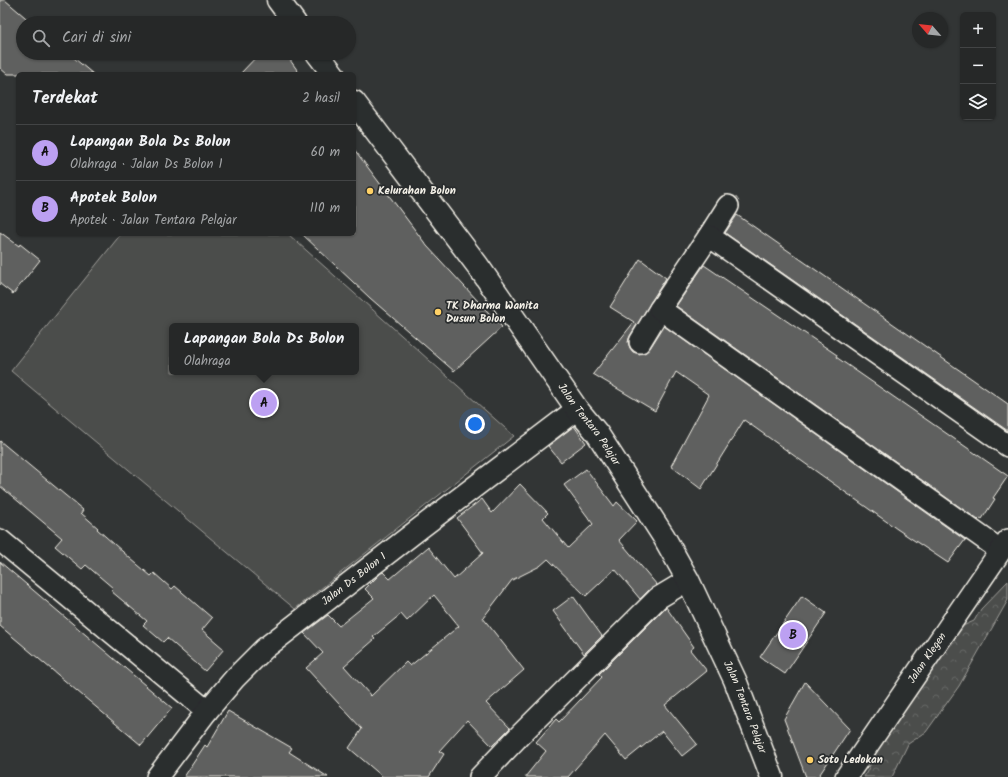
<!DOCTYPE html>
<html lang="id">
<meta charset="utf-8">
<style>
body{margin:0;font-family:Kalam,sans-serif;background:#2e3030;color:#f1f3f6}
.controls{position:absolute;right:12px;top:12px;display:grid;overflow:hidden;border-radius:6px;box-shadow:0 1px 3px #0004}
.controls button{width:36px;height:36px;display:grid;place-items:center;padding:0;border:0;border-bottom:1px solid #424445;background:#262828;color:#f1f3f6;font:20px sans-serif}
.compass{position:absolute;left:912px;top:12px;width:36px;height:36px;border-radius:50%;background:#262828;box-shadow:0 1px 3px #0004;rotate:298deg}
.you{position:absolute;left:475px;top:424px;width:14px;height:14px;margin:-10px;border:3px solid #fff;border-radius:50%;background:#1a73e8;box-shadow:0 0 0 6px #1a73e833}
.badge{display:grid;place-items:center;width:26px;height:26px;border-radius:50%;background:#bca0f2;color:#111;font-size:13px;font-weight:700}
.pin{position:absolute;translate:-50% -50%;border:2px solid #fff;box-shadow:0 1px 4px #0006}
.popup{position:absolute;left:169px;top:323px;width:190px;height:52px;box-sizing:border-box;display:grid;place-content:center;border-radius:6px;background:#262828;filter:drop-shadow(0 1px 3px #0005);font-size:13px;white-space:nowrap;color:#a4a6a8}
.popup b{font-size:15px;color:#f1f3f6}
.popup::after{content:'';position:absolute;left:50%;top:100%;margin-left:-8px;border:8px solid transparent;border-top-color:#262828}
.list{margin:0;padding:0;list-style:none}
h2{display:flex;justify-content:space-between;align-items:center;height:52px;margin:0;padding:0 16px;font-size:17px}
h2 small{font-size:13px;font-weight:400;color:#a4a6a8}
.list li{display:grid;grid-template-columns:26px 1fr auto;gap:12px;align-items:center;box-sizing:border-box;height:56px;padding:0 16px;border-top:1px solid #424445}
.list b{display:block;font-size:15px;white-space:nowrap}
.list p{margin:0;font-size:13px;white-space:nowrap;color:#a4a6a8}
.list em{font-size:13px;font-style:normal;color:#a4a6a8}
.icon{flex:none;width:22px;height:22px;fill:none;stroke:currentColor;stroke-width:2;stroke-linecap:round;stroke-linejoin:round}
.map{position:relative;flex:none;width:1008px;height:777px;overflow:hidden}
.search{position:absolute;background:#262828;box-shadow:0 1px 3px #0004;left:16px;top:16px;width:340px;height:44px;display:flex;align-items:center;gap:10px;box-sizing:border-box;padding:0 14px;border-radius:22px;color:#a4a6a8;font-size:15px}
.panel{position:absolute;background:#262828;box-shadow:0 1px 3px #0004;left:16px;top:72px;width:340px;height:164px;border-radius:6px}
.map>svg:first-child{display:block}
.forest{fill:url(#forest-crowns);stroke:#a09f9a}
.pitch{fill:#4b4d4c;stroke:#a09f9a;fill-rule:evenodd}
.building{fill:#5f605f;stroke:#f4f1e8;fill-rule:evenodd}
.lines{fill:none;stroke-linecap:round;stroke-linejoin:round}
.street-casing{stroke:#f4f1e8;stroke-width:24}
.secondary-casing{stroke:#f4f1e8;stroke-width:25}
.street{stroke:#2a2d2e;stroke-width:21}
.secondary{stroke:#2a2d2e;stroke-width:22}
.poi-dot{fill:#ffd166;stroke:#2a2d2e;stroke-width:1.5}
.labels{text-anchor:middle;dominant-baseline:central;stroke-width:3.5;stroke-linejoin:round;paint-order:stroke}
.poi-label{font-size:11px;font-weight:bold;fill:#f4f1e8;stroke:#2a2d2e;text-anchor:start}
.street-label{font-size:11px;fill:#f4f1e8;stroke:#2a2d2e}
</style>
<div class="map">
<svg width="1008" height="777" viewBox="0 0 1008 777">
<defs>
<pattern id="forest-crowns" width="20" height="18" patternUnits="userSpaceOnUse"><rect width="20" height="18" fill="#4b4d4c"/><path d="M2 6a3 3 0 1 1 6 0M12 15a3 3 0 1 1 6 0" fill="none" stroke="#666766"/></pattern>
</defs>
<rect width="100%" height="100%" fill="#323535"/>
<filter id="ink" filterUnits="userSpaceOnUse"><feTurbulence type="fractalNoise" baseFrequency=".025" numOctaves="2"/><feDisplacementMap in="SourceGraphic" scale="8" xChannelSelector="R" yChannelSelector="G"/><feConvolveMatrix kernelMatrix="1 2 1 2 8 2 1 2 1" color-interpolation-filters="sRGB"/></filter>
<g filter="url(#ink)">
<!-- forest -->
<polygon class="forest" points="1008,581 1008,600 959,686 926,732 908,744 892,777 864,777 886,734 956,629 974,621 981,609"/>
<!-- pitch -->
<path class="pitch" d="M 121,234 L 288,234 L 514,436 L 295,609 L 11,371 ZM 172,326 L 356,326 L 356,372 L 172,372 Z"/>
<!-- building -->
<g class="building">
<polygon points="0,0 5,0 32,23 23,23 23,53 68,53 93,74 7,74 0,68"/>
<polygon points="260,53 285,53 300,74 240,74"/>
<polygon points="354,149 427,246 502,327 454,371 370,298 302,234 354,234"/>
<polygon points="737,215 1008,404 1008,431 725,233"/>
<polygon points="0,232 19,246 20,244 40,260 13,294 0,284"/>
<polygon points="640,259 666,278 630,336 628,342 630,348 633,352 639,354 646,352 650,348 664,326 965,540 948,563 897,529 744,420 701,489 671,466 709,395 676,372 655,411 593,374 634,322 610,307"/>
<polygon points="704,265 837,355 836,357 1008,476 993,498 995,499 982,519 980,518 978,520 676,306"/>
<polygon points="574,426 586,443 561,462 548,446"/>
<polygon points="0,441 83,510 81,513 98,528 97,529 131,559 151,576 154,573 172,589 175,586 212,618 202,630 224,649 205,671 167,638 163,642 143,625 147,621 111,591 113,588 86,565 82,569 55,546 62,538 0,486"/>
<path d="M 586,469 L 614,506 L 617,502 L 637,521 L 619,540 L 657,585 L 650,589 L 640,599 L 615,569 L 586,596 L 548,559 L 540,566 L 512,580 L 483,618 L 524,670 L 486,703 L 510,728 L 492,746 L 467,720 L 439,751 L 444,754 L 429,777 L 383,777 L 349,748 L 362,729 L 306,668 L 323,653 L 304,633 L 328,615 L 339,626 L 374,598 L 365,589 L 381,573 L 383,572 L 390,579 L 428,547 L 454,579 L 483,553 L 457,518 L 482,499 L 492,513 L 520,484 L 548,513 L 543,518 L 568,548 L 593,524 L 564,485 ZM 434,595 L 459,626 L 410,666 L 406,662 L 371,696 L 344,666 L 375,639 L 373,637 L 401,614 L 407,621 Z"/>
<polygon points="0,562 172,708 141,745 0,626"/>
<polygon points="573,596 602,636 584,654 553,611"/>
<polygon points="802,596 826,613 785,674 760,657"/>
<polygon points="666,607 694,647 690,650 707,671 665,705 697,744 682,756 662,731 626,760 605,735 568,777 525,777 546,751 536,742 556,719 559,722 602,677 599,674"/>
<polygon points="805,682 850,729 818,777 806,777 784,719"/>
<polygon points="228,711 292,748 289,752 328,777 184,777 205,745 207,747"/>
</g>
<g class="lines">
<!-- street casing -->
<g class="street-casing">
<g id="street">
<polyline points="709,236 728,206"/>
<polyline points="640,342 660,309"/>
<polyline points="0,540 207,711"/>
<polyline points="1000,550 660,309 709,236 1008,446"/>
<path id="s1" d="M 157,777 L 207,711 L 235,678 L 264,649 L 419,529 L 577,409"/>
<polyline points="480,777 520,735 658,598 688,580"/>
<path id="s2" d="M 846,777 L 1008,540"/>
</g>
</g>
<!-- secondary casing -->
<g class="secondary-casing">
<g id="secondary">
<polyline points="278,0 295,23"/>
<polyline points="317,53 333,74"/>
<path id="s3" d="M 354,102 L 478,266 L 577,409 L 597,433 L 664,537 L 688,580 L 735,680 L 772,777"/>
</g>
</g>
<!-- street -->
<use href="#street" class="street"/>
<!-- secondary -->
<use href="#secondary" class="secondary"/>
</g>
</g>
<!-- markers -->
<g class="poi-dot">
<circle cx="370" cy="191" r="4"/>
<circle cx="438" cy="312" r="4"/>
<circle cx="810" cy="760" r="4"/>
</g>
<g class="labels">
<!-- poi labels -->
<g class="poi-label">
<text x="378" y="191">Kelurahan Bolon</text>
<text x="446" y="306">TK Dharma Wanita<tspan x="446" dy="13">Dusun Bolon</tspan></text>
<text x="818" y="760">Soto Ledokan</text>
</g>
<!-- street labels -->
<g class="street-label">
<text stroke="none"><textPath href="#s3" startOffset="399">Jalan Tentara Pelajar</textPath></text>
<text stroke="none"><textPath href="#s1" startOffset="281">Jalan Ds Bolon 1</textPath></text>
<text stroke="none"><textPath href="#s2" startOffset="144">Jalan Klegen</textPath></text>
<text stroke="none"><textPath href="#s3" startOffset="723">Jalan Tentara Pelajar</textPath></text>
</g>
</g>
</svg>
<div class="controls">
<button>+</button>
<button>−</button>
<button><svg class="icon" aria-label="layers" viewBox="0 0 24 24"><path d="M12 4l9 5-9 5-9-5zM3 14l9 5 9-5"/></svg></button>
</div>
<svg class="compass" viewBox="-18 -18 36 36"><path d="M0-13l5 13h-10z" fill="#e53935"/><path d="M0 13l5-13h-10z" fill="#a4a6a8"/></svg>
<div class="you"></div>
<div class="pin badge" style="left:264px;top:403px">A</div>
<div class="popup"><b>Lapangan Bola Ds Bolon</b>Olahraga</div>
<div class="pin badge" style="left:793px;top:635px">B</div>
<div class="search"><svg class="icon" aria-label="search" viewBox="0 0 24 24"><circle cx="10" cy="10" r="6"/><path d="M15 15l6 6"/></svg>Cari di sini</div>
<section class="panel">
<h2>Terdekat<small>2 hasil</small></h2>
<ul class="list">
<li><span class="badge">A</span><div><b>Lapangan Bola Ds Bolon</b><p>Olahraga · Jalan Ds Bolon 1</p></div><em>60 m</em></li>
<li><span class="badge">B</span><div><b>Apotek Bolon</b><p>Apotek · Jalan Tentara Pelajar</p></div><em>110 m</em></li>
</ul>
</section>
</div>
